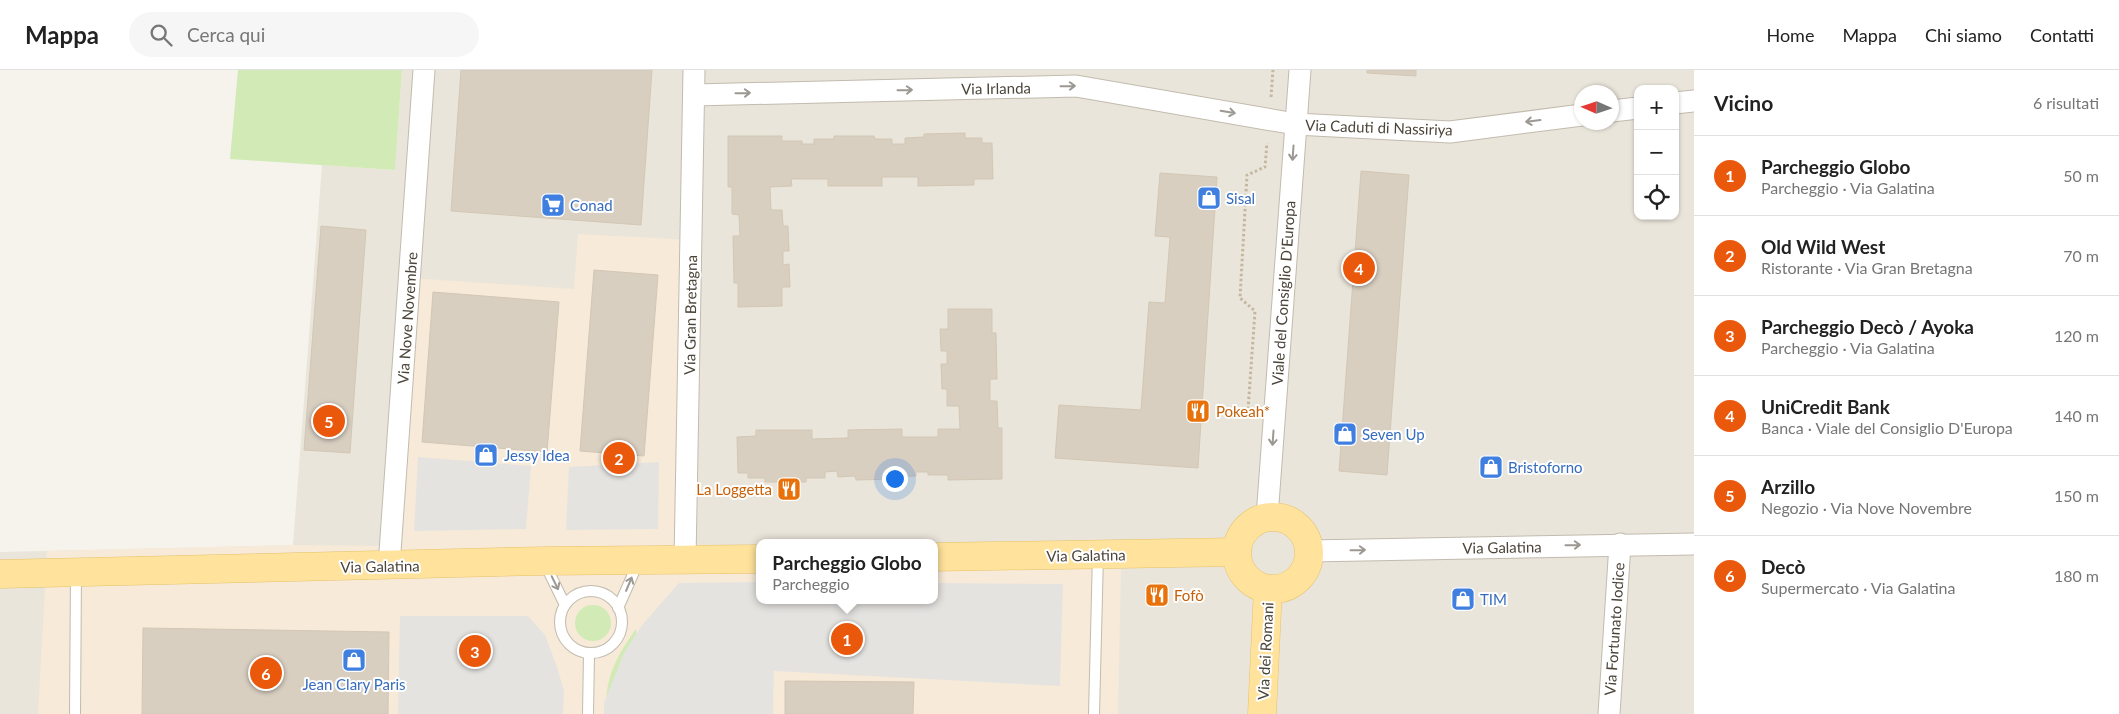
<!DOCTYPE html>
<html lang="it">
<meta charset="utf-8">
<style>
body{margin:0;font-family:Lato,sans-serif;background:#f6f6f6;color:#222}
.controls{position:absolute;right:15px;top:15px;display:grid;overflow:hidden;border-radius:10px;box-shadow:0 1px 4px #0004}
.controls button{width:45px;height:45px;display:grid;place-items:center;padding:0;border:0;border-bottom:1px solid #e0e0e0;background:#fff;color:#222;font:25px sans-serif}
.compass{position:absolute;left:1574px;top:15px;width:45px;height:45px;border-radius:50%;background:#fff;box-shadow:0 1px 4px #0004;rotate:273deg}
.you{position:absolute;left:894px;top:408px;width:18px;height:18px;margin:-12px;border:4px solid #fff;border-radius:50%;background:#1a73e8;box-shadow:0 0 0 8px #1a73e833}
.badge{display:grid;place-items:center;width:32px;height:32px;border-radius:50%;background:#ea580c;color:#fff;font-size:16px;font-weight:700}
.pin{position:absolute;translate:-50% -50%;border:2px solid #fff;box-shadow:0 1px 5px #0006}
.popup{position:absolute;left:756px;top:469px;width:182px;height:65px;box-sizing:border-box;display:grid;place-content:center;border-radius:10px;background:#fff;filter:drop-shadow(0 1px 4px #0005);font-size:16px;white-space:nowrap;color:#767676}
.popup b{font-size:19px;color:#222}
.popup::after{content:'';position:absolute;left:50%;top:100%;margin-left:-10px;border:10px solid transparent;border-top-color:#fff}
.list{margin:0;padding:0;list-style:none}
h2{display:flex;justify-content:space-between;align-items:center;height:65px;margin:0;padding:0 20px;font-size:21px}
h2 small{font-size:16px;font-weight:400;color:#767676}
.list li{display:grid;grid-template-columns:32px 1fr auto;gap:15px;align-items:center;box-sizing:border-box;height:80px;padding:0 20px;border-top:1px solid #e0e0e0}
.list b{display:block;font-size:19px;white-space:nowrap}
.list p{margin:0;font-size:16px;white-space:nowrap;color:#767676}
.list em{font-size:16px;font-style:normal;color:#767676}
.icon{flex:none;width:28px;height:28px;fill:none;stroke:currentColor;stroke-width:2;stroke-linecap:round;stroke-linejoin:round}
.map{position:relative;flex:none;width:1694px;height:644px;overflow:hidden}
header{display:flex;align-items:center;gap:30px;box-sizing:border-box;height:70px;padding:0 25px;background:#fff;border-bottom:1px solid #e0e0e0}
header strong{font-size:24px}
nav{display:flex;gap:28px;margin-inline-start:auto;font-size:18px}
.search{width:350px;height:45px;background:#f6f6f6;display:flex;align-items:center;gap:12px;box-sizing:border-box;padding:0 18px;border-radius:28px;color:#767676;font-size:19px}
main{display:flex}
aside{flex:1;background:#fff}
.map>svg:first-child{display:block}
.residential{fill:#eae5da;fill-rule:evenodd}
.commercial{fill:#f7ead8}
.green{fill:#d2eab5}
.parking{fill:#e5e3e0}
.building{fill:#d8cfc1;stroke:#d3c7b4}
.lines{fill:none;stroke-linecap:round;stroke-linejoin:round}
.service-casing{stroke:#c2bbae;stroke-width:12}
.minor-casing{stroke:#c2bbae;stroke-width:23}
.primary-casing{stroke:#e6c16a;stroke-width:29}
.path{stroke:#c4b79f;stroke-width:3;stroke-dasharray:2.5 2.5;stroke-linecap:butt}
.service{stroke:#fff;stroke-width:10}
.minor{stroke:#fff;stroke-width:21}
.primary{stroke:#ffe39c;stroke-width:28}
.oneway{stroke:#9c9892}
.labels{text-anchor:middle;dominant-baseline:central;stroke-width:4;stroke-linejoin:round;paint-order:stroke}
.street-label{font-size:15px;fill:#4b4439;stroke:#fff}
.shop-label{font-size:15px;fill:#366cbe;stroke:#fff;text-anchor:start}
.food-label{font-size:15px;fill:#c56008;stroke:#fff;text-anchor:start}
</style>
<header>
<strong>Mappa</strong>
<div class="search"><svg class="icon" aria-label="search" viewBox="0 0 24 24"><circle cx="10" cy="10" r="6"/><path d="M15 15l6 6"/></svg>Cerca qui</div>
<nav><a>Home</a><a>Mappa</a><a>Chi siamo</a><a>Contatti</a></nav>
</header>
<main>
<div class="map">
<svg width="1694" height="644" viewBox="0 0 1694 644">
<rect width="100%" height="100%" fill="#f6f3ec"/>
<!-- residential -->
<path class="residential" d="M 402,0 L 1694,0 L 1694,644 L 0,644 L 0,482 L 293,475 L 322,95 L 395,100 ZM 1638,19 L 1675,19 L 1675,146 L 1638,146 ZM 1582,22 L 1612,22 L 1612,52 L 1582,52 ZM 760,473 L 934,473 L 934,530 L 760,530 Z"/>
<!-- commercial -->
<polygon class="commercial" points="578,164 691,170 685,490 759,499 760,530 934,530 935,498 1121,496 1118,644 38,644 47,481 294,475 390,476 410,208 574,219"/>
<!-- green -->
<g class="green">
<polygon points="238,0 402,0 395,100 230,89"/>
<circle cx="593" cy="553" r="18"/>
<path d="M 636,559 L 637,570 L 606,635 C 606,605 619,582 636,559 Z"/>
</g>
<!-- parking -->
<g class="parking">
<polygon points="418,387 531,396 526,459 414,461"/>
<polygon points="659,392 658,459 566,460 569,397"/>
<polygon points="759,512 760,530 934,530 935,513 1063,514 1060,616 774,601 773,644 604,644 604,633 624,583 642,555 679,513"/>
<polygon points="400,546 528,546 545,565 557,597 564,621 563,644 398,644"/>
</g>
<!-- building -->
<g class="building">
<polygon points="461,0 652,0 641,155 451,141"/>
<polygon points="1367,0 1416,0 1416,6 1367,3"/>
<polygon points="965,63 965,68 982,68 982,73 992,73 993,109 974,109 974,115 918,116 918,107 882,107 882,116 828,116 828,109 791,109 792,116 770,117 771,140 782,140 783,156 788,156 789,181 783,181 783,195 789,194 790,217 782,217 782,236 738,237 738,213 734,213 733,166 740,166 739,145 732,144 732,117 728,117 728,66 782,66 782,71 802,71 802,74 814,74 814,69 834,69 834,66 874,66 875,69 892,69 892,74 905,74 905,68 924,67 924,64"/>
<polygon points="1361,101 1409,105 1387,405 1339,401"/>
<polygon points="1160,103 1217,107 1198,398 1055,388 1059,335 1141,340 1149,232 1165,233 1170,167 1155,166"/>
<polygon points="321,156 366,160 350,383 304,380"/>
<polygon points="594,200 658,205 644,386 580,381"/>
<polygon points="433,222 559,232 547,382 422,372"/>
<polygon points="948,239 992,239 992,263 996,263 997,309 990,309 990,331 997,331 998,358 1002,358 1002,409 948,410 948,405 928,405 928,402 916,402 916,406 896,407 896,409 856,410 855,406 838,407 837,401 825,402 825,408 806,408 806,412 765,412 765,408 748,408 748,403 738,403 737,367 756,366 756,360 812,360 812,369 848,368 848,360 902,359 902,367 938,367 938,359 960,359 959,336 947,336 947,319 942,319 941,294 947,294 947,281 941,281 940,259 948,259"/>
<polygon points="143,558 389,562 388,644 142,644"/>
<polygon points="785,611 914,612 913,644 785,644"/>
</g>
<g class="lines">
<!-- service casing -->
<g class="service-casing">
<g id="service">
<polyline points="544,492 565,535"/>
<circle cx="591" cy="552" r="31"/>
<polyline points="618,538 638,493"/>
<polyline points="75,644 76,503"/>
<polyline points="588,644 589,583"/>
<polyline points="1094,644 1098,485"/>
</g>
</g>
<!-- minor casing -->
<g class="minor-casing">
<g id="minor">
<polyline points="694,25 1076,16 1295,54 1450,62 1582,45"/>
<polyline points="1675,33 1694,31"/>
<polyline points="1612,41 1638,38"/>
<polyline points="1267,447 1300,0"/>
<polyline points="1310,481 1694,474"/>
<polyline points="685,490 694,0"/>
<polyline points="389,496 424,0"/>
<polyline points="1609,644 1620,474"/>
</g>
</g>
<!-- primary casing -->
<g class="primary-casing">
<g id="primary">
<circle cx="1273" cy="483" r="36"/>
<polyline points="934,487 1237,482"/>
<polyline points="0,504 544,491 760,489"/>
<polyline points="1262,644 1268,519"/>
</g>
</g>
<!-- path -->
<g class="path">
<polyline points="1271,27 1273,0"/>
<polyline points="1252,341 1248,340 1255,241 1240,228 1247,105 1265,97 1267,73"/>
</g>
<!-- service -->
<use href="#service" class="service"/>
<!-- minor -->
<use href="#minor" class="minor"/>
<!-- primary -->
<use href="#primary" class="primary"/>
</g>
<!-- one-way arrows -->
<defs><path id="oneway-shaft" d="M-6 0H5M1.5-3L5.5 0L1.5 3" fill="none" stroke-width="1.6" stroke-linecap="round" stroke-linejoin="round" transform="scale(1.25)"/></defs>
<g class="oneway">
<use href="#oneway-shaft" transform="translate(1068 16) rotate(-1)"/>
<use href="#oneway-shaft" transform="translate(905 20) rotate(-1)"/>
<use href="#oneway-shaft" transform="translate(743 23) rotate(-1)"/>
<use href="#oneway-shaft" transform="translate(1228 42) rotate(10)"/>
<use href="#oneway-shaft" transform="translate(1533 51) rotate(173)"/>
<use href="#oneway-shaft" transform="translate(1293 83) rotate(94)"/>
<use href="#oneway-shaft" transform="translate(1273 368) rotate(94)"/>
<use href="#oneway-shaft" transform="translate(1573 475) rotate(-1)"/>
<use href="#oneway-shaft" transform="translate(1358 480) rotate(-1)"/>
<use href="#oneway-shaft" transform="translate(555 513) rotate(64)"/>
<use href="#oneway-shaft" transform="translate(629 514) rotate(-67)"/>
</g>
<!-- icons -->
<defs>
<g id="shop-square" transform="scale(1.25)"><rect x="-9" y="-9" width="18" height="18" rx="4" fill="#3f7fe0" stroke="#fff"/><path d="M-5-2.5h2.3a2.7 3.5 0 0 1 5.4 0H5L5.5 6h-11ZM-1.5-2.5h3a1.5 2.3 0 0 0-3 0Z" fill="#fff"/></g>
<g id="supermarket-square" transform="scale(1.25)"><rect x="-9" y="-9" width="18" height="18" rx="4" fill="#3f7fe0" stroke="#fff"/><path d="M-6-5.5h2.5l.6 2H6L4.5 2H-2.5L-4.4-4H-6ZM-1.5 3.2a1.3 1.3 0 1 0 .1 0ZM3 3.2a1.3 1.3 0 1 0 .1 0Z" fill="#fff"/></g>
<g id="restaurant-square" transform="scale(1.25)"><rect x="-9" y="-9" width="18" height="18" rx="4" fill="#e8710a" stroke="#fff"/><path d="M-5-6h1v4h1v-4h1v4h1v-4h1v5L-1.5 .5V6h-2V.5L-5-1ZM5-6V6H3V1.5H1.5Q1.5-4 5-6Z" fill="#fff"/></g>
</defs>
<g fill-rule="evenodd">
<use href="#shop-square" x="1209" y="128"/>
<use href="#supermarket-square" x="553" y="135"/>
<use href="#restaurant-square" x="1198" y="341"/>
<use href="#shop-square" x="1345" y="364"/>
<use href="#shop-square" x="486" y="385"/>
<use href="#shop-square" x="1491" y="397"/>
<use href="#restaurant-square" x="789" y="419"/>
<use href="#restaurant-square" x="1157" y="525"/>
<use href="#shop-square" x="1463" y="529"/>
<use href="#shop-square" x="354" y="590"/>
</g>
<g class="labels">
<!-- street labels -->
<g class="street-label">
<text transform="translate(996 18) rotate(-1)">Via Irlanda</text>
<text transform="translate(1379 57) rotate(2)">Via Caduti di Nassiriya</text>
<text transform="translate(1283 223) rotate(-86)">Viale del Consiglio D'Europa</text>
<text transform="translate(690 245) rotate(-89)">Via Gran Bretagna</text>
<text transform="translate(407 248) rotate(-86)">Via Nove Novembre</text>
<text transform="translate(1502 477) rotate(-1)">Via Galatina</text>
<text transform="translate(1086 485) rotate(-1)">Via Galatina</text>
<text transform="translate(380 496) rotate(-1)">Via Galatina</text>
<text transform="translate(1614 559) rotate(-86)">Via Fortunato Iodice</text>
<text transform="translate(1265 581) rotate(-87)">Via dei Romani</text>
</g>
<!-- shop labels -->
<g class="shop-label">
<text x="1226" y="128">Sisal</text>
<text x="570" y="135">Conad</text>
<text x="1362" y="364">Seven Up</text>
<text x="504" y="385">Jessy Idea</text>
<text x="1508" y="397">Bristoforno</text>
<text x="1480" y="529">TIM</text>
<text x="354" y="614" text-anchor="middle">Jean Clary Paris</text>
</g>
<!-- food labels -->
<g class="food-label">
<text x="1216" y="341">Pokeah*</text>
<text x="772" y="419" text-anchor="end">La Loggetta</text>
<text x="1174" y="525">Fofò</text>
</g>
</g>
</svg>
<div class="controls">
<button>+</button>
<button>−</button>
<button><svg class="icon" aria-label="locate" viewBox="0 0 24 24"><circle cx="12" cy="12" r="6"/><path d="M12 2v4M12 18v4M2 12h4M18 12h4"/></svg></button>
</div>
<svg class="compass" viewBox="-18 -18 36 36"><path d="M0-13l5 13h-10z" fill="#e53935"/><path d="M0 13l5-13h-10z" fill="#767676"/></svg>
<div class="you"></div>
<div class="pin badge" style="left:847px;top:569px">1</div>
<div class="popup"><b>Parcheggio Globo</b>Parcheggio</div>
<div class="pin badge" style="left:619px;top:388px">2</div>
<div class="pin badge" style="left:475px;top:581px">3</div>
<div class="pin badge" style="left:1359px;top:198px">4</div>
<div class="pin badge" style="left:329px;top:351px">5</div>
<div class="pin badge" style="left:266px;top:603px">6</div>
</div>
<aside>
<h2>Vicino<small>6 risultati</small></h2>
<ul class="list">
<li><span class="badge">1</span><div><b>Parcheggio Globo</b><p>Parcheggio · Via Galatina</p></div><em>50 m</em></li>
<li><span class="badge">2</span><div><b>Old Wild West</b><p>Ristorante · Via Gran Bretagna</p></div><em>70 m</em></li>
<li><span class="badge">3</span><div><b>Parcheggio Decò / Ayoka</b><p>Parcheggio · Via Galatina</p></div><em>120 m</em></li>
<li><span class="badge">4</span><div><b>UniCredit Bank</b><p>Banca · Viale del Consiglio D'Europa</p></div><em>140 m</em></li>
<li><span class="badge">5</span><div><b>Arzillo</b><p>Negozio · Via Nove Novembre</p></div><em>150 m</em></li>
<li><span class="badge">6</span><div><b>Decò</b><p>Supermercato · Via Galatina</p></div><em>180 m</em></li>
</ul>
</aside>
</main>
